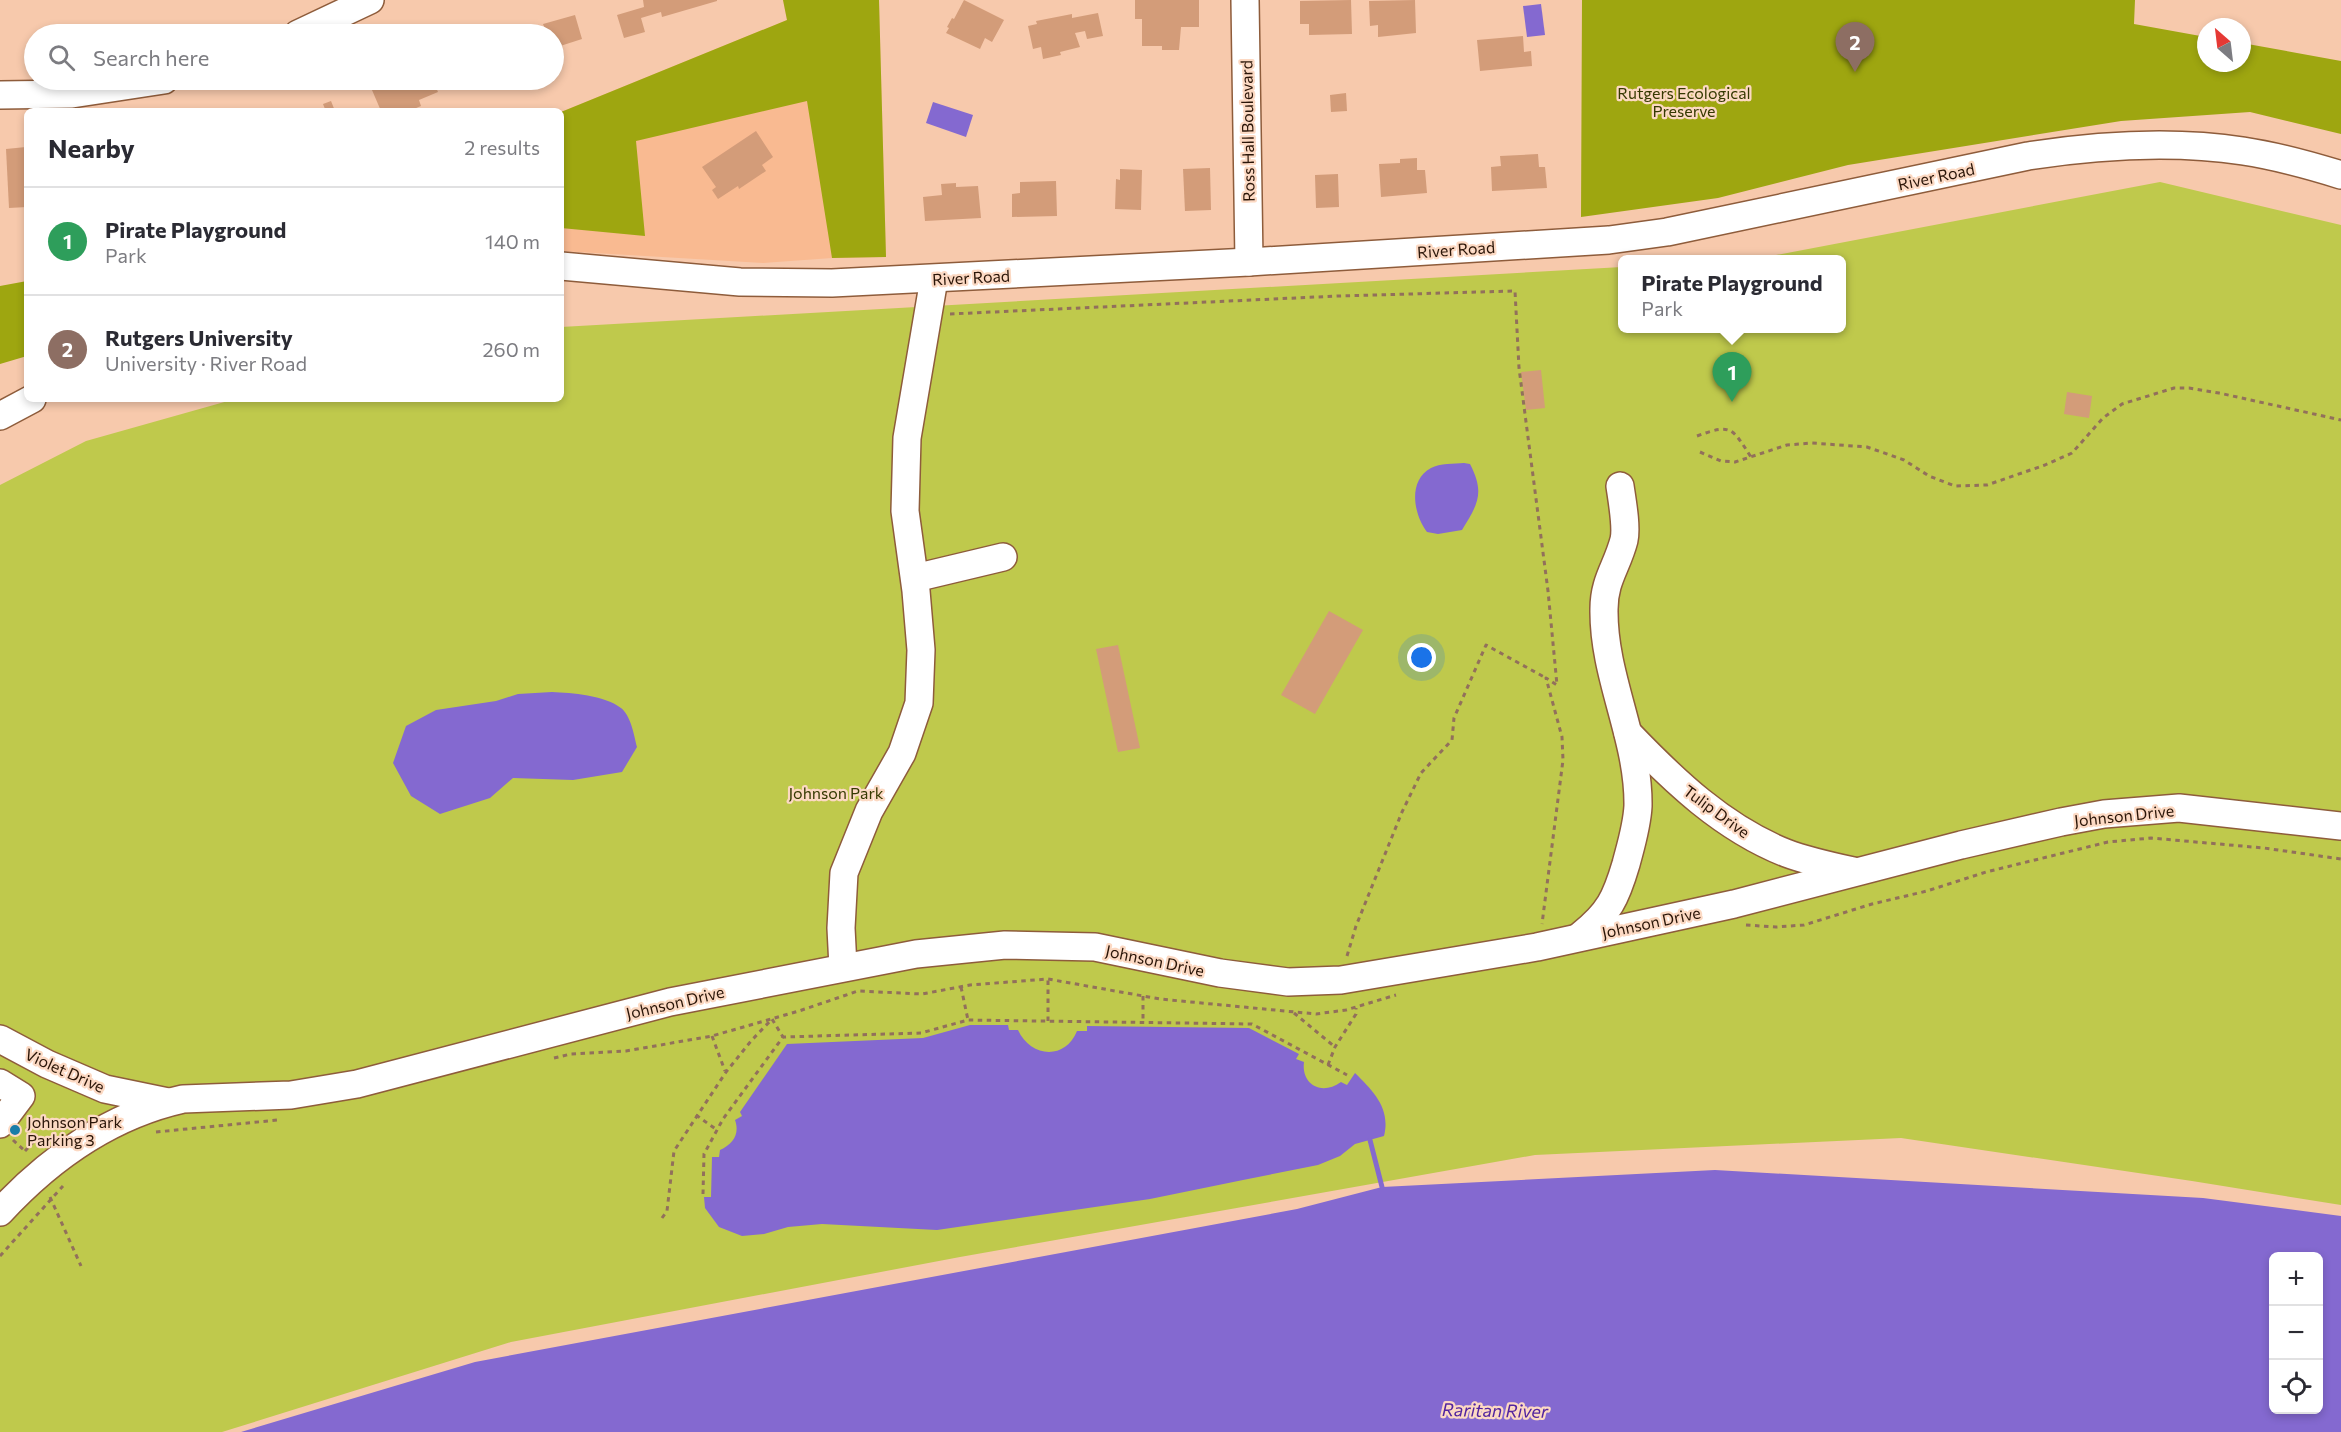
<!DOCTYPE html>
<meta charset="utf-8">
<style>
body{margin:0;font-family:Commissioner,sans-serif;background:#f7f7f7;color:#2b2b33}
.controls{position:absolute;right:18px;bottom:18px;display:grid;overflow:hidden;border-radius:9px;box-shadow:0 3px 9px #0003}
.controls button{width:54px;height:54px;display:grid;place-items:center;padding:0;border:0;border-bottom:2px solid #e1e1e2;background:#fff;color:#2b2b33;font:30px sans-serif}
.compass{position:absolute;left:2197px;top:18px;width:54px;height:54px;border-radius:50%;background:#fff;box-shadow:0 3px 9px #0003;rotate:332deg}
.you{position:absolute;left:1422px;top:658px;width:21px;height:21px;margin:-15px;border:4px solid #fff;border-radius:50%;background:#1a73e8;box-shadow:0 0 0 9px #1a73e833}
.badge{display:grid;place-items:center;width:39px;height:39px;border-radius:50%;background:#b45309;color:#fff;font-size:20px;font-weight:700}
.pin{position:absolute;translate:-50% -50px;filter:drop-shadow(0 2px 3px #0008)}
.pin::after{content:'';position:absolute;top:32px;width:21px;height:18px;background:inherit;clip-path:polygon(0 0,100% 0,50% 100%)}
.popup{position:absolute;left:1618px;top:255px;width:228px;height:78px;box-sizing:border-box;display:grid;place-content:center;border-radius:9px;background:#fff;filter:drop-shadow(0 2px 4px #0005);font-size:20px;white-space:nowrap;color:#7c7c81}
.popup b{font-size:22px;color:#2b2b33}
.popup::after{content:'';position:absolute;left:50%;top:100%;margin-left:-12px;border:12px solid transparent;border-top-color:#fff}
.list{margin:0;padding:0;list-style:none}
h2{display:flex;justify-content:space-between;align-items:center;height:78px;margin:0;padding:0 24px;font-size:26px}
h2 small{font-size:20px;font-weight:400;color:#7c7c81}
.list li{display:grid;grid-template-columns:39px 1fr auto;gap:18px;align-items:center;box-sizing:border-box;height:108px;padding:0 24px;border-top:2px solid #e1e1e2}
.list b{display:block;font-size:22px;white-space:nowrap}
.list p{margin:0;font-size:20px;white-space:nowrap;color:#7c7c81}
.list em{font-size:20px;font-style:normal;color:#7c7c81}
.icon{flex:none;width:33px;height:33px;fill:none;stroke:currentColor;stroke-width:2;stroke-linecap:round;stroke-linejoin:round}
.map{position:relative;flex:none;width:2341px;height:1432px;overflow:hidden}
.search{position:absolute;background:#fff;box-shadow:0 3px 9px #0003;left:24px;top:24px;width:540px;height:66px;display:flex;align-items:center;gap:15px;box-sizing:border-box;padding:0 21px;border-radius:33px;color:#7c7c81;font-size:22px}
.panel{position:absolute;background:#fff;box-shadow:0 3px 9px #0003;left:24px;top:108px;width:540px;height:294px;border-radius:9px}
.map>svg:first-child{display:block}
.built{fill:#f9ba91}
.green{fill:#bfc94c}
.forest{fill:#9ea610}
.water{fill:#8469d0;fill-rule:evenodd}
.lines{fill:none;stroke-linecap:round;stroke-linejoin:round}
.stream{stroke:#8469d0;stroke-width:5}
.building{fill:#d39c79}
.minor-casing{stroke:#8e5c3b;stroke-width:30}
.path{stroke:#92705b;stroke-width:3;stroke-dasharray:4.5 4.5;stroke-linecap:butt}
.minor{stroke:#fff;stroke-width:27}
.poi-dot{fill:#197da8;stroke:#fcd9c3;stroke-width:2}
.labels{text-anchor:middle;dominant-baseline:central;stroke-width:4.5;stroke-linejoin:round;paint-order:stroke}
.park-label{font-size:16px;fill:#353901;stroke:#fcd9c3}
.street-label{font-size:16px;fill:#2a1508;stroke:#fcd9c3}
.poi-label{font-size:16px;fill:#2a1508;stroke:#fcd9c3;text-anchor:start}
.water-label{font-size:18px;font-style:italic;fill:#52249f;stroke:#fcd9c3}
</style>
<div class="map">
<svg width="2341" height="1432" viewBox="0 0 2341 1432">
<rect width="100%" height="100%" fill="#f7c9ac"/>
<!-- built -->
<polygon class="built" points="783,0 879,0 886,257 832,258 763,263 561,251 561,112 787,20"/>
<!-- green -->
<polygon class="green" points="2160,182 2341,225 2341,1205 2192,1181 1901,1138 1535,1155 960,1257 511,1342 222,1432 0,1432 0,485 86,441 235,399 561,399 561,327 1622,267 1622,328 1842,328 1842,260 1755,259"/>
<!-- forest -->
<g class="forest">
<polygon points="783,0 879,0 886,257 832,258 807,101 636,141 645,236 561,228 561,112 787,20"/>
<polygon points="1582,0 2135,0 2134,24 2206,37 2206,63 2242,63 2242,43 2341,61 2341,134 2250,112 2121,121 1848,165 1718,198 1581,217"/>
<polygon points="27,281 27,356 0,364 0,286"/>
</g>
<!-- water -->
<g class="water">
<polygon points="1541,4 1545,35 1527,37 1523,6"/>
<polygon points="933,102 973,115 966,137 926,123"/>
<path d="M 1464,463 L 1470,464 C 1485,493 1478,504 1462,530 L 1438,534 L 1427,532 C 1414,515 1407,481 1431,468 C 1440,463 1454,464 1464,463 Z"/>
<path d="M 552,692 C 572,693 604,695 621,708 C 631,716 634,735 637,747 L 622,772 L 573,780 L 513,778 L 490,798 L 440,814 L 411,796 L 393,763 L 406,726 L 436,710 L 496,701 L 518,694 Z"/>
<path d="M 970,1025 L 1008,1025 L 1009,1030 L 1018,1030 C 1030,1057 1065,1061 1077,1031 L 1087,1031 L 1087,1026 L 1249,1028 L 1299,1054 L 1296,1059 L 1304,1062 C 1301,1085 1322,1096 1341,1082 L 1347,1085 L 1355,1073 C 1373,1091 1391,1108 1384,1136 L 1355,1144 L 1340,1156 L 1318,1165 L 1243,1180 L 1150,1199 L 937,1230 L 822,1224 L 788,1227 L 764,1234 L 742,1236 L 719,1227 L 705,1208 L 704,1197 L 711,1197 L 712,1157 L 719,1157 L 720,1150 C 733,1144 740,1134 735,1120 L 742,1116 L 740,1112 L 787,1044 L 923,1038 Z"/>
<path d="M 1715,1170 L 2203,1198 L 2341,1216 L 2341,1432 L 241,1432 L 475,1362 L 1297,1209 L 1382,1187 ZM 2318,1256 L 2318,1410 L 2274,1410 L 2274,1256 Z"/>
</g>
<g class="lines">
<!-- stream -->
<polyline class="stream" points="1370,1140 1382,1187"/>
</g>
<!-- building -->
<g class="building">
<polygon points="643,0 717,0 717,1 662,17 661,12 641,18 645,32 624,38 617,15 644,7"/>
<polygon points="964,0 1004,20 992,42 985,38 980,49 946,33 949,28 947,27 952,18 954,19"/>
<polygon points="1135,0 1199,0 1199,27 1181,27 1179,50 1162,50 1162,46 1142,46 1142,19 1135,19"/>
<polygon points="1351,0 1352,34 1309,35 1309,24 1300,24 1300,1"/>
<polygon points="1415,0 1416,33 1378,37 1378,25 1370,26 1369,1"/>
<polygon points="1098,13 1103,36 1087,39 1085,31 1075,33 1080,47 1060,52 1061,55 1043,59 1041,47 1033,49 1028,26 1037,24 1036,21 1072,14 1072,18"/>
<polygon points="575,15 582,39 554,48 554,34 547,34 543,24"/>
<polygon points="1523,36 1524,52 1531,51 1532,66 1480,71 1477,40"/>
<polygon points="376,80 433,80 438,92 419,100 421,106 409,111 381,111 369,83"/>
<polygon points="1346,93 1347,111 1331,112 1330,95"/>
<polygon points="331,101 335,111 320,111 325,109 323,104"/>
<polygon points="756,131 773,157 762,165 766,171 739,189 738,186 718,199 712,190 716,187 702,167"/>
<polygon points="26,147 27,207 9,208 6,149"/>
<polygon points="1538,154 1539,167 1545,167 1547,188 1492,191 1491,167 1501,166 1500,156"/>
<polygon points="1417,158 1417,170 1425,170 1427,193 1381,197 1379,164 1400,163 1400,159"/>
<polygon points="1210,168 1211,210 1185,211 1183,169"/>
<polygon points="1120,169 1142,170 1141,210 1115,209 1116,179 1120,180"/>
<polygon points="1338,174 1339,207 1316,208 1315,175"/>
<polygon points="1056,181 1057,216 1012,217 1012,194 1020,193 1020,182"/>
<polygon points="956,183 956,187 978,186 981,218 925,221 923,197 942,195 941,184"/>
<polygon points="1541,370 1545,408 1526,410 1521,372"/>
<polygon points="2067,392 2092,396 2089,418 2064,414"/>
<polygon points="1329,611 1363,630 1315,714 1281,695"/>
<polygon points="1118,645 1140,748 1118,752 1096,649"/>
</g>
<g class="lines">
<!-- minor casing -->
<g class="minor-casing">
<g id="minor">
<polyline points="1245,0 1249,262"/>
<polyline points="298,34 370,0"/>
<polyline points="0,95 72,94 164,80"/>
<path d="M 561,266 L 740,282 L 832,283 L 1249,262 L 1609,240 L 1667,232 L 2028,156 C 2099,145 2171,140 2243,151 C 2276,156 2309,165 2341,175"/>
<polyline points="0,416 32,399"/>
<polyline points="915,578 1003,557"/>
<path d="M 1628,733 C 1674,781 1723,828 1786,853 C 1807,861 1830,866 1853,871"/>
<path d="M 1581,935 C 1609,913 1616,898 1626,864 C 1631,845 1637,826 1638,806 C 1639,738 1603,677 1604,609 C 1604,580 1617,567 1624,540 C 1627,527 1622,500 1620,486"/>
<polyline points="843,967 841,928 844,873 869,811 902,753 919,703 921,650 916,591 905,511 907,438 934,279"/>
<polyline points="0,1039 47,1064 105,1089 168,1102"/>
<polyline points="0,1083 21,1096 0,1124"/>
<path d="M 0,1212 C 49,1159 111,1115 183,1099 L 291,1095 L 357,1084 L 670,1002 L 916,954 L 1005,945 L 1095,947 L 1220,973 L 1288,982 L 1341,980 L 1537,947 L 1734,904 L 1961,845 L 2061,822 L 2104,814 L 2179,808 L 2341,826"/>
</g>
</g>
<!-- path -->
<g class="path">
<polyline points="950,314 1338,296 1515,291 1519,368 1548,591 1557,685 1546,678 1562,737 1563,760 1542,924"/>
<path d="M 1697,436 C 1732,423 1732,428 1751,457"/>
<polyline points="1700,452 1721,461 1735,462 1787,445 1812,443 1867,447 1904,460 1929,476 1955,486 1987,485 2045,465 2072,453 2103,418 2122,404 2174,388 2189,388 2219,393 2341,420"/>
<polyline points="1746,925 1776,927 1804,925 1872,904 1927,891 1986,872 2108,842 2151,838 2264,848 2341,859"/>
<polyline points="1347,956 1356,926 1402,812 1421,773 1452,740 1454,718 1486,645 1546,678"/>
<polyline points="961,987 968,1020"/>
<polyline points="1143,996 1143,1021"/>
<polyline points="1294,1013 1335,1047"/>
<polyline points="1048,1021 1048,979"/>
<polyline points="712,1036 725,1071"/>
<polyline points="554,1058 571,1054 626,1051 712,1036 799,1011 858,991 922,994 970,985 1048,979 1160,999 1316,1014 1346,1010 1396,995"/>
<polyline points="1328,1065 1335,1047 1356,1014 1356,1008"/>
<polyline points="696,1115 717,1130"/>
<polyline points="156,1132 278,1120"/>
<polyline points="13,1140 26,1152"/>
<polyline points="25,1151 36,1139 27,1127"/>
<polyline points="703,1194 704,1154 723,1119 783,1037 921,1033 968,1020 1252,1024 1347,1075"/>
<polyline points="50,1197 81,1266"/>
<polyline points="662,1218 667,1211 674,1151 726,1072 751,1041 772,1019 783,1037"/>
<polyline points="0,1256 63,1186"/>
</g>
<!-- minor -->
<use href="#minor" class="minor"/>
</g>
<!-- markers -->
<circle class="poi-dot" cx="15" cy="1130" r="6"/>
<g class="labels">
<!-- park labels -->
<g class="park-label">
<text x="1684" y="92">Rutgers Ecological<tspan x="1684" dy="18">Preserve</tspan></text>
<text x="836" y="792">Johnson Park</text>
</g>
<!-- street labels -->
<g class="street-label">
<text transform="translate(1247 131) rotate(-91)">Ross Hall Boulevard</text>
<text transform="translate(1936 176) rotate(-12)">River Road</text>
<text transform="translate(1456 249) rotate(-4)">River Road</text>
<text transform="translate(971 277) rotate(-3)">River Road</text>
<text transform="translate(1717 811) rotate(36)">Tulip Drive</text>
<text transform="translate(2124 815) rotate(-6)">Johnson Drive</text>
<text transform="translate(1651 922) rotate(-12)">Johnson Drive</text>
<text transform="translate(1155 960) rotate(12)">Johnson Drive</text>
<text transform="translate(675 1002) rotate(-13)">Johnson Drive</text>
<text transform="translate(65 1070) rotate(24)">Violet Drive</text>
</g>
<!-- poi labels -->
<g class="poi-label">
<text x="27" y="1121">Johnson Park<tspan x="27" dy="18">Parking 3</tspan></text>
</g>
<!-- water labels -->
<g class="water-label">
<text transform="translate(1495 1410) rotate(1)">Raritan River</text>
</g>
</g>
</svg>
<div class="controls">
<button>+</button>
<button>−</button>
<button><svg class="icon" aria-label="locate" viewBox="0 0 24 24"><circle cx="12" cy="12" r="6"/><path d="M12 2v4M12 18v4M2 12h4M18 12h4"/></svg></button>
</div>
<svg class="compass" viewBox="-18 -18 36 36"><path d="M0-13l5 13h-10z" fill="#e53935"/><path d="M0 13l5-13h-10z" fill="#7c7c81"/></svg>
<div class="you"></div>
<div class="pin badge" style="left:1732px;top:402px;background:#2e9e5b">1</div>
<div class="popup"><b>Pirate Playground</b>Park</div>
<div class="pin badge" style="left:1855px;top:72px;background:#8d6e63">2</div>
<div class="search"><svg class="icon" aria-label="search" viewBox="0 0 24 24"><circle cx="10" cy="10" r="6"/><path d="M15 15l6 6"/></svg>Search here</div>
<section class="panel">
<h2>Nearby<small>2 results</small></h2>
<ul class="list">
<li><span class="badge" style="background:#2e9e5b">1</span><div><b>Pirate Playground</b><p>Park</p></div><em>140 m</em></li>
<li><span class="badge" style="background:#8d6e63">2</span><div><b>Rutgers University</b><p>University · River Road</p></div><em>260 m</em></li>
</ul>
</section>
</div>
